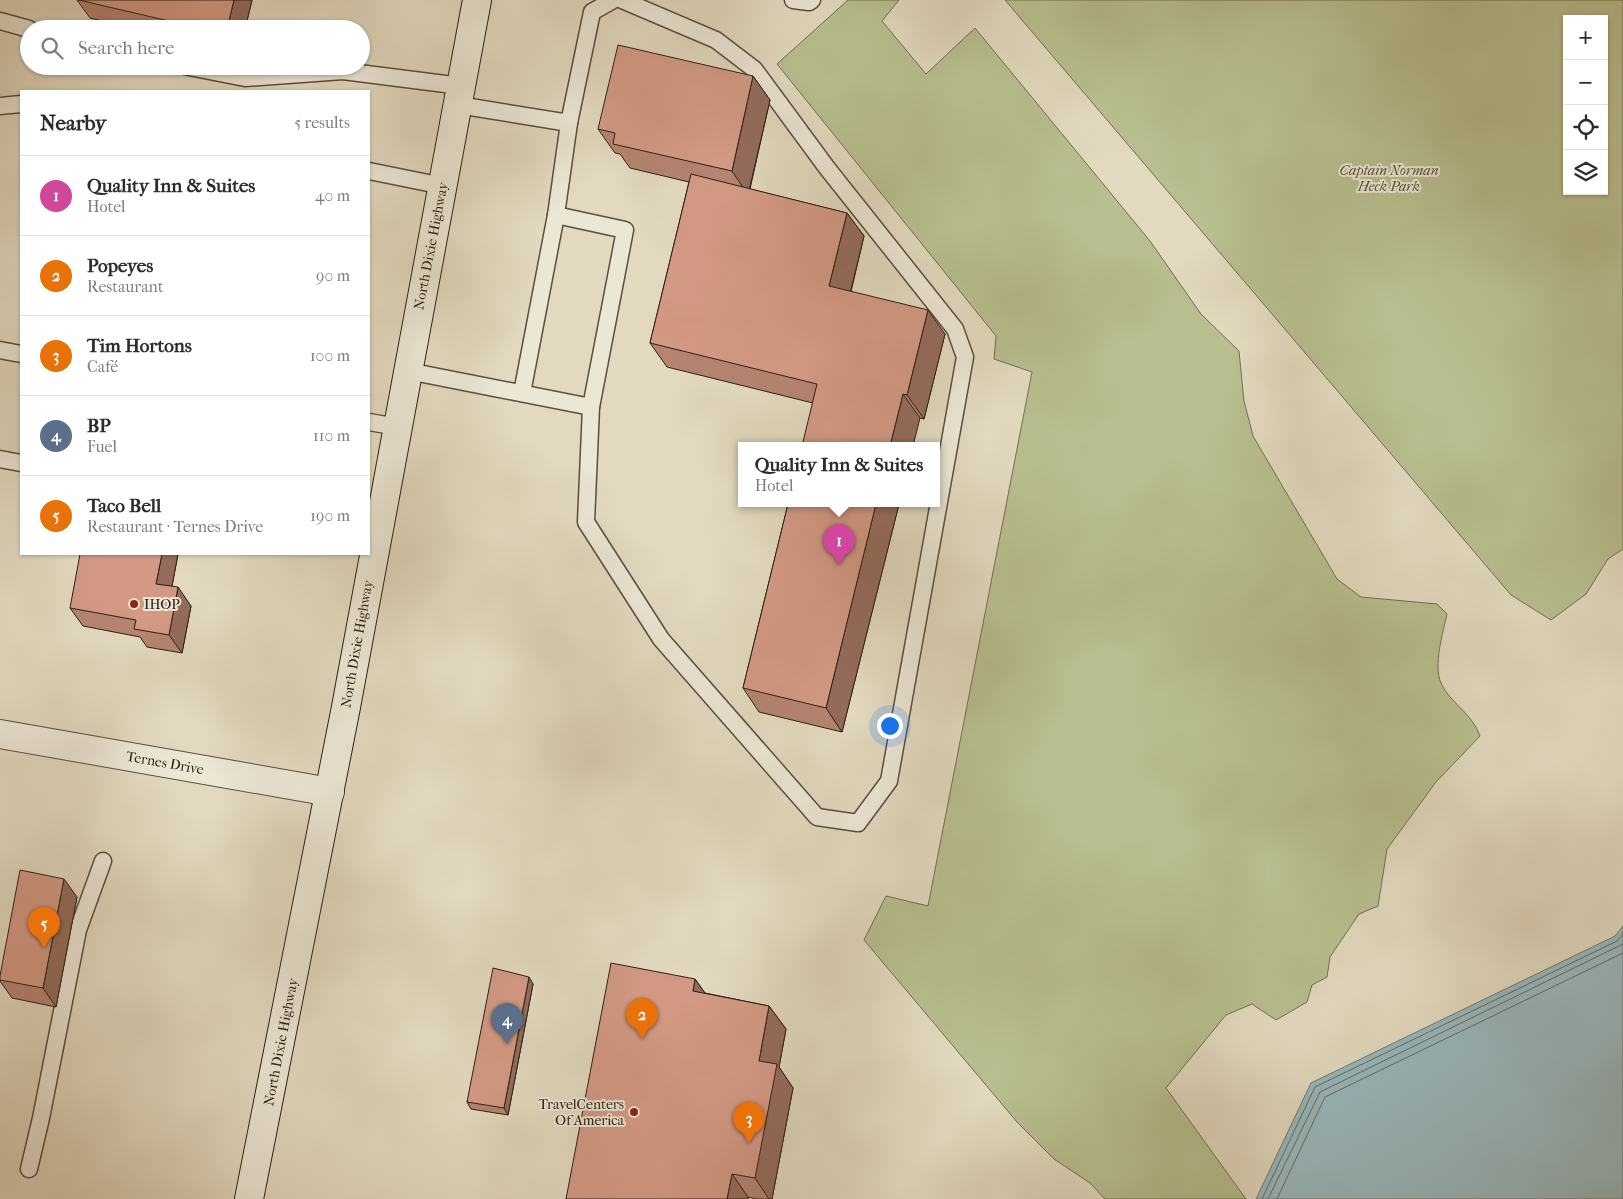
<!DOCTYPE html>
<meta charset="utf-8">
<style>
body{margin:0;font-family:"IM FELL French Canon",serif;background:#f2f2f3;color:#2b2b33}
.controls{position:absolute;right:15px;top:15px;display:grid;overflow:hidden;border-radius:0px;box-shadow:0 1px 4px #0004}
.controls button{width:45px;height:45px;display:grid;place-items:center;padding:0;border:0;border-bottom:1px solid #e1e1e2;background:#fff;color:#2b2b33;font:25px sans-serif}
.you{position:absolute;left:889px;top:725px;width:18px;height:18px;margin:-12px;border:4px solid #fff;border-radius:50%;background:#1a73e8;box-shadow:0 0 0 8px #1a73e833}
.badge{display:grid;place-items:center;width:32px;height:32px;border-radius:50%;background:#111827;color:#fff;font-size:16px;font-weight:700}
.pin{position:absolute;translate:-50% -41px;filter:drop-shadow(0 1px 2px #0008)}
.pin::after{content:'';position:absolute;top:26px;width:18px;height:15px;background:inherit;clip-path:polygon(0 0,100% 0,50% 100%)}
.popup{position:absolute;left:738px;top:442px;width:202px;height:65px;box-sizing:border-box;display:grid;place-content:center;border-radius:0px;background:#fff;filter:drop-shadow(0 1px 4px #0005);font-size:16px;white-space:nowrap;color:#7c7c81}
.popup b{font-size:19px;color:#2b2b33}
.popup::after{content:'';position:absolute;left:50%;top:100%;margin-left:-10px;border:10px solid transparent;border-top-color:#fff}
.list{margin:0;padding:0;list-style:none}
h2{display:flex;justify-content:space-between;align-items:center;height:65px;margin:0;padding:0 20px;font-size:21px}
h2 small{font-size:16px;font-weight:400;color:#7c7c81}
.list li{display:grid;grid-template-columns:32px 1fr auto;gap:15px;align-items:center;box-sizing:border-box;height:80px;padding:0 20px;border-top:1px solid #e1e1e2}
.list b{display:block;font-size:19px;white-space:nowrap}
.list p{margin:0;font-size:16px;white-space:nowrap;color:#7c7c81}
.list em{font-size:16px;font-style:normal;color:#7c7c81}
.icon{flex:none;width:28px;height:28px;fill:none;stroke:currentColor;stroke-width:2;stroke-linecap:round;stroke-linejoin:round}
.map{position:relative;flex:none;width:1623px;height:1199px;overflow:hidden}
.search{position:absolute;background:#fff;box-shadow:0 1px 4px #0004;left:20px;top:20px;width:350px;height:55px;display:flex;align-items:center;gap:12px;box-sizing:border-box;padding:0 18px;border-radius:28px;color:#7c7c81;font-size:19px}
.panel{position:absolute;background:#fff;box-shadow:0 1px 4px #0004;left:20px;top:90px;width:350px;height:465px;border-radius:0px}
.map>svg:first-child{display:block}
.green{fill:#b8be8f;stroke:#726f51;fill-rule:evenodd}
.water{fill:#99b7bc;stroke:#6d7b78}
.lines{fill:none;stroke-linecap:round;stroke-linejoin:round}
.shore{stroke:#626c68;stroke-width:1}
.service-casing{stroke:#5a4e3e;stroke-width:19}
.minor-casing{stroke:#5a4e3e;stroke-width:30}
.secondary-casing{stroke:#2c2013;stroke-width:30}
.service{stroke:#ece6d5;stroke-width:16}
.minor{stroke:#ece6d5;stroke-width:28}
.secondary{stroke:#ece6d5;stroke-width:28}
.wall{fill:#b58472;stroke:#2c2013}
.shaded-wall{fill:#946b5c;stroke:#2c2013}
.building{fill:#d39984;stroke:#2c2013}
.poi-dot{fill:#8f2418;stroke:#ece6d5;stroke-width:2}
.labels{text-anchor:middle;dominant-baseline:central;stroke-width:4;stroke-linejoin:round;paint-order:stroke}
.park-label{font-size:14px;font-style:italic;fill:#564f38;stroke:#ece6d5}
.street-label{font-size:14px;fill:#2c2013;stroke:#ece6d5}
.poi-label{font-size:14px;fill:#2c2013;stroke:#ece6d5;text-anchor:start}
</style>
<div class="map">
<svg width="1623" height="1199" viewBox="0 0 1623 1199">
<rect width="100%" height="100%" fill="#e2d9bf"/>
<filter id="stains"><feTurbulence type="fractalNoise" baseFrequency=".004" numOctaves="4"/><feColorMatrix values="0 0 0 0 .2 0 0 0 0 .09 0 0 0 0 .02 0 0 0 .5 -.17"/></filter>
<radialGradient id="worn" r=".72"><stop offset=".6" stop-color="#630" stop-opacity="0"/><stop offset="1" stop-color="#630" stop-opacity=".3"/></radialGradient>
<!-- green -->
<g class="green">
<path d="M 848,0 L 899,0 L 882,21 L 926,74 L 975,28 L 1150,241 L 1201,314 L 1239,351 L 1244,401 L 1253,436 L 1337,579 L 1361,597 L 1437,604 L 1447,614 C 1443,632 1433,666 1441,683 C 1449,702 1472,713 1480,736 L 1436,782 L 1387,849 L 1378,906 L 1359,914 L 1330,957 L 1327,977 L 1312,985 L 1307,1002 L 1276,1020 L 1252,1004 L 1226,1015 L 1166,1088 L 1246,1199 L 1105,1199 L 1090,1183 L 1054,1159 L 1017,1122 L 864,940 L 886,896 L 928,906 L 1032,372 L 994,359 L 996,336 L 777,64 Z"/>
<path d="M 1005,0 L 1623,0 L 1623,549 L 1608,559 L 1586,594 L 1551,620 L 1511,595 ZM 1567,19 L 1604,19 L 1604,191 L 1567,191 Z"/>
</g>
<!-- water -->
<polygon class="water" points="1623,926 1623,1199 1256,1199 1311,1083 1615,936"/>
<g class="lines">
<!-- shore -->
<g class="shore">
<polyline points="1262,1199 1315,1087 1617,941 1623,934"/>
<polyline points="1268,1199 1320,1092 1623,944"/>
<polyline points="1277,1199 1325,1097 1623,953"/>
</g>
<!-- service casing -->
<g class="service-casing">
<g id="service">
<polyline points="793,0 809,2 812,0"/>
<polyline points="0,21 29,29"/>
<polyline points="184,66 245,78 343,71 461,86"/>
<polyline points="458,105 569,123 592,12 613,0"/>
<polyline points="0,106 21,104"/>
<polyline points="369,171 443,186"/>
<polyline points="556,215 625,230 591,407"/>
<polyline points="0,350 21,354"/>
<polyline points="408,371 591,407 586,522 661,639 817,817 858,823 889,781 965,357 955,329 827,168 754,69 716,40 622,0"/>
<polyline points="522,393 556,215 569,123"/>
<polyline points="369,422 398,427"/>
<polyline points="0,459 21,463"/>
<polyline points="29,1169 41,1118 78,930 103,861"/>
</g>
</g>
<!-- minor casing -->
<g class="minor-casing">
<polyline id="minor" points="0,734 330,792"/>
</g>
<!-- secondary casing -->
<g class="secondary-casing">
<polyline id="secondary" points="249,1199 346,707 477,0"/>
</g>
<!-- service -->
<use href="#service" class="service"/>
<!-- minor -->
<use href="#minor" class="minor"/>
<!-- secondary -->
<use href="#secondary" class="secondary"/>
</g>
<!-- wall -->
<g class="wall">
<polygon points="77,0 252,0 245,29 136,29 90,18"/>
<polygon points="753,76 770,100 750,189 847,213 864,236 851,292 945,334 924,419 920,418 813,403 667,367 650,343 689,182 630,168 620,154 615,153 598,129"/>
<polygon points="788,504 899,504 842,732 759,712 743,688"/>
<polygon points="178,554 172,586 191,606 182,653 147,647 140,637 83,626 70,608"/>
<polygon points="77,897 56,1007 12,998 0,981 0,976"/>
<polygon points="695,979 705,993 769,1006 786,1029 779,1067 793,1088 772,1199 756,1199 748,1197 748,1199 566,1199"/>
<polygon points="533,984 508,1115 471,1109 467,1102"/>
</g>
<!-- shaded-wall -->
<g class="shaded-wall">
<polygon points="234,0 252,0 245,29 227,29"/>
<polygon points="753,76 770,100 748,195 732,171"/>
<polygon points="847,213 864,236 846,310 829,286"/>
<polygon points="928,310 945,334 924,419 907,395"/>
<polygon points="903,394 920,418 913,446 890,446"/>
<polygon points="876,504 899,504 842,732 826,708"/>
<polygon points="162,554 178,554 169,602 156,584"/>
<polygon points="178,587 191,606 182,653 169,635"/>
<polygon points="64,879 77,897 56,1007 43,988"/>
<polygon points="529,977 533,984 508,1115 504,1108"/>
<polygon points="695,979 712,1003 693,991"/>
<polygon points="769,1006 786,1029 779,1067 793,1088 772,1199 769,1199 755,1178 759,1061"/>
<polygon points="732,1174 748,1197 748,1199 727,1199"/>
</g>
<!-- building -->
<g class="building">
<polygon points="79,0 234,0 227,29 203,29"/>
<polygon points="618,45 753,76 732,171 613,144 615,133 598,129"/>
<polygon points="691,174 847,213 829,286 928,310 907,395 903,394 890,446 802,446 817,384 650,343"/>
<polygon points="788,504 876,504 826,708 743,688"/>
<polygon points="80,554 162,554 156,584 178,587 169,635 134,629 136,620 70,608"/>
<polygon points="20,870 64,879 43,988 0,980 0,976"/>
<polygon points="611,963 695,979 693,991 769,1006 759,1061 777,1064 755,1178 732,1174 727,1199 566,1199"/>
<polygon points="493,968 529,977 504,1108 467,1102"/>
</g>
<!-- markers -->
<g class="poi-dot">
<circle cx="134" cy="604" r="5"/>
<circle cx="634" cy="1112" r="5"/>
</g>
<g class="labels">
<!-- park labels -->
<g class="park-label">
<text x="1389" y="170">Captain Norman<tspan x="1389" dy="16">Heck Park</tspan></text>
</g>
<!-- street labels -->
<g class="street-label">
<text transform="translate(431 246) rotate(-79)">North Dixie Highway</text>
<text transform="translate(357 644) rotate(-80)">North Dixie Highway</text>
<text transform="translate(165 763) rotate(10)">Ternes Drive</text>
<text transform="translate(281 1042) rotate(-79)">North Dixie Highway</text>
</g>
<!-- poi labels -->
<g class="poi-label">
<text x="144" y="604">IHOP</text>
<text x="624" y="1104" text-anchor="end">TravelCenters<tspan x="624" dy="16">Of America</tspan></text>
</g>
</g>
<rect width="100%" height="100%" filter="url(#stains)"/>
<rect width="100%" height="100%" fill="url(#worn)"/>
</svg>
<div class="controls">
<button>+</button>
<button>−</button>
<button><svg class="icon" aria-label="locate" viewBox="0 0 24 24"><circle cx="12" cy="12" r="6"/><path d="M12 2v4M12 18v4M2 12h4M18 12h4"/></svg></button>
<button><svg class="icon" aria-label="layers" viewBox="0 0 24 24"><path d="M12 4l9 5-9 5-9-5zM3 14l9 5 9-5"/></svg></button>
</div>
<div class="you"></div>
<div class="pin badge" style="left:839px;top:565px;background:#d1479c">1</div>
<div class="popup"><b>Quality Inn &amp; Suites</b>Hotel</div>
<div class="pin badge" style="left:642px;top:1039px;background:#e8710a">2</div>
<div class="pin badge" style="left:749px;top:1143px;background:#e8710a">3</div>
<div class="pin badge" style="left:507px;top:1044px;background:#5c6f8a">4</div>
<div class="pin badge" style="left:44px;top:948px;background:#e8710a">5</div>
<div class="search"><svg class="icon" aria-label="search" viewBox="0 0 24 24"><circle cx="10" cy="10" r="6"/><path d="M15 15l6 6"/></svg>Search here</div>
<section class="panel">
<h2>Nearby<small>5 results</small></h2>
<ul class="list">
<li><span class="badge" style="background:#d1479c">1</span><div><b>Quality Inn &amp; Suites</b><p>Hotel</p></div><em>40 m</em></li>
<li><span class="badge" style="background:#e8710a">2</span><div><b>Popeyes</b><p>Restaurant</p></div><em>90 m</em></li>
<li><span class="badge" style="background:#e8710a">3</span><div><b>Tim Hortons</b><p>Café</p></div><em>100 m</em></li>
<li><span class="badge" style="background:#5c6f8a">4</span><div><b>BP</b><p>Fuel</p></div><em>110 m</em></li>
<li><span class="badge" style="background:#e8710a">5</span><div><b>Taco Bell</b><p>Restaurant · Ternes Drive</p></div><em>190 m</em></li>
</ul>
</section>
</div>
